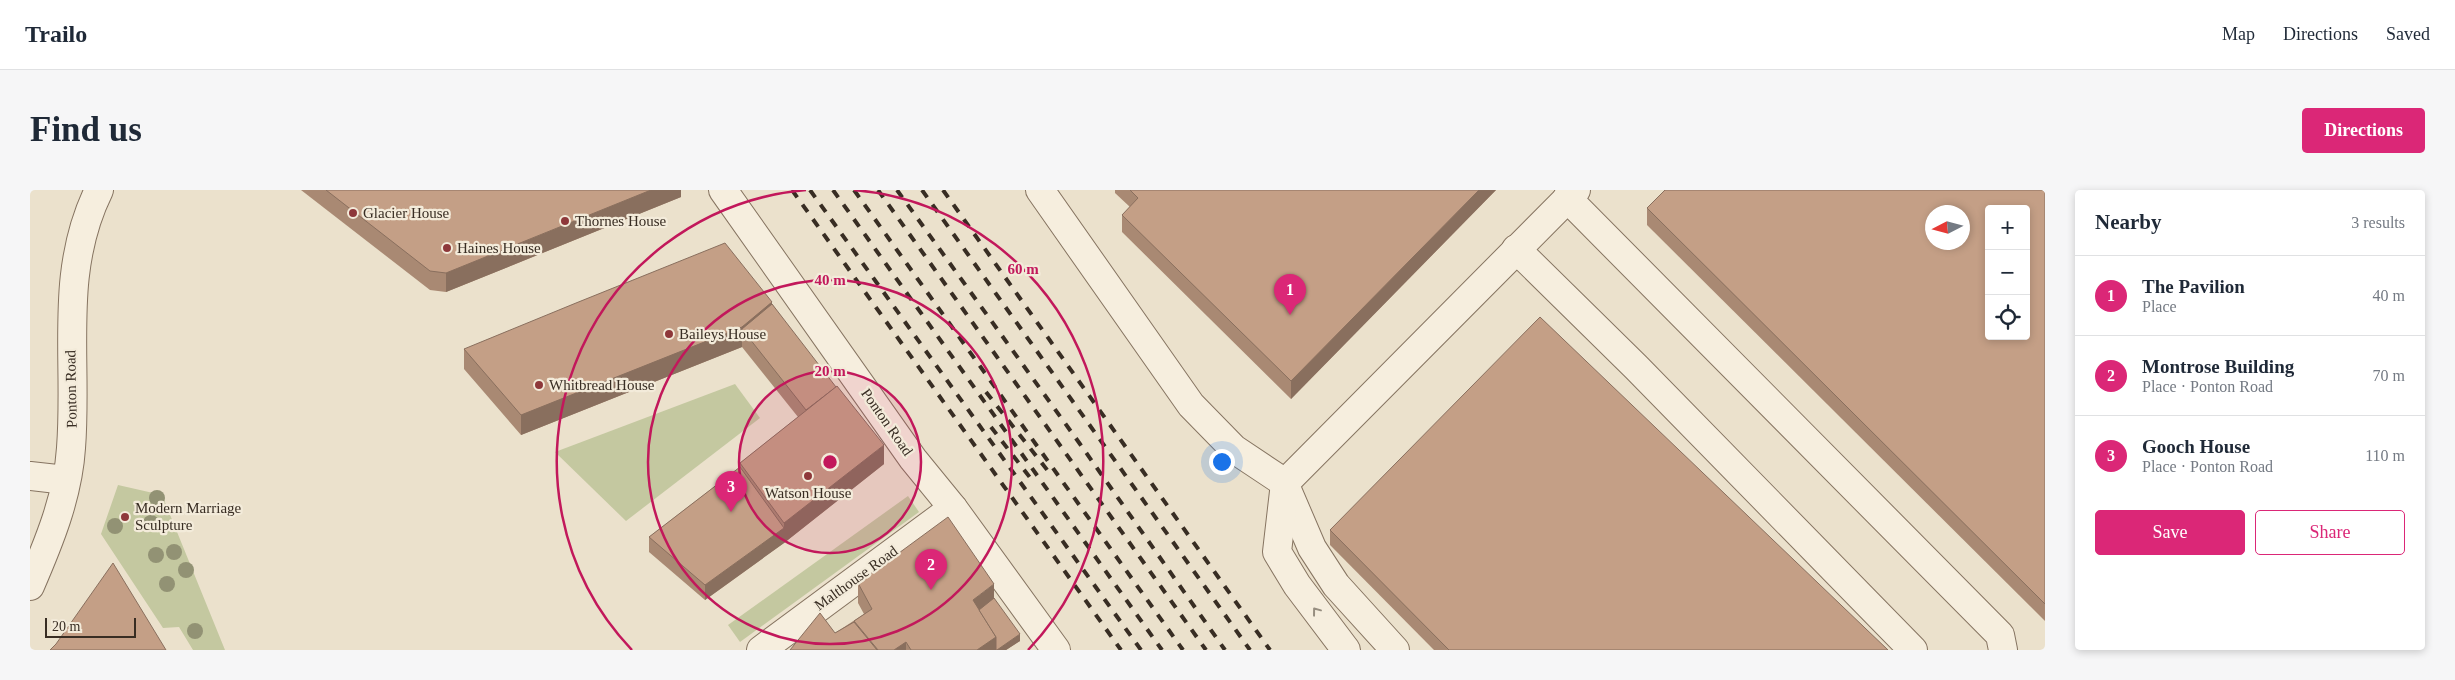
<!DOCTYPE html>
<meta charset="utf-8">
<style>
body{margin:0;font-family:"Times New Roman",serif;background:#f6f6f7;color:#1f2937}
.controls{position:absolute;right:15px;top:15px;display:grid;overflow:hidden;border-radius:5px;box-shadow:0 2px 8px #0003}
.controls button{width:45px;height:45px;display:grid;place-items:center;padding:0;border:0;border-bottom:1px solid #e0e1e3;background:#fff;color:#1f2937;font:25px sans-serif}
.compass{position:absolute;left:1895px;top:15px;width:45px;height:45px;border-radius:50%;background:#fff;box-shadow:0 2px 8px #0003;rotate:264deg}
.scale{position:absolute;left:15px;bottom:12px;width:91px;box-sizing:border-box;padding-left:5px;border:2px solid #382d23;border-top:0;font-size:14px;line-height:18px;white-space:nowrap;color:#382d23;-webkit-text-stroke:4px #f3ebda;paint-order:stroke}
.you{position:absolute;left:1191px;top:271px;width:18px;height:18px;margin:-12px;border:4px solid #fff;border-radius:50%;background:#1a73e8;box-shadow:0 0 0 8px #1a73e833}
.badge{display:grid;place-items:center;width:32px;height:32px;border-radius:50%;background:#db2777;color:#fff;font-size:16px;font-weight:700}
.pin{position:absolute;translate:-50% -41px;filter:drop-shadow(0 1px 2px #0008)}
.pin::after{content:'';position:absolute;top:26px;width:18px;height:15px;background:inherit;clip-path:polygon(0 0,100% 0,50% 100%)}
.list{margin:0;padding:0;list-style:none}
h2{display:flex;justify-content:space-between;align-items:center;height:65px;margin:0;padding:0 20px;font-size:21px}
h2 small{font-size:16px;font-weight:400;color:#747a83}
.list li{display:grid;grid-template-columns:32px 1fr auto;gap:15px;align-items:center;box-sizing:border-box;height:80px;padding:0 20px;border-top:1px solid #e0e1e3}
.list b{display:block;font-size:19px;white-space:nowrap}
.list p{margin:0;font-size:16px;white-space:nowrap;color:#747a83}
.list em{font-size:16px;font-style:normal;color:#747a83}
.actions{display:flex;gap:10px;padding:15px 20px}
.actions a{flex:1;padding:11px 0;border:1px solid #db2777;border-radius:5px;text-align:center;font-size:18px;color:#db2777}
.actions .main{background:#db2777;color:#fff}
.icon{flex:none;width:28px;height:28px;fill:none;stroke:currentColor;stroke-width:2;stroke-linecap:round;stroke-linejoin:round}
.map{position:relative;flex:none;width:2015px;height:460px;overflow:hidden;border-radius:5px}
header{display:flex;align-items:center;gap:30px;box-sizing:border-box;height:70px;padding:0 25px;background:#fff;border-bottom:1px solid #e0e1e3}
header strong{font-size:24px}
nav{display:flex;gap:28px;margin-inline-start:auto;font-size:18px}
.intro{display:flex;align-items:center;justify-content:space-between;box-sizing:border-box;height:120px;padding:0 30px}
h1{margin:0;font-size:35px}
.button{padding:12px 22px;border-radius:5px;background:#db2777;color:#fff;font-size:18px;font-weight:700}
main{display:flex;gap:30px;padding:0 30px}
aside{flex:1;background:#fff;border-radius:5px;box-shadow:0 2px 8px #0003}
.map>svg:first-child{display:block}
.green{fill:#c4c8a0}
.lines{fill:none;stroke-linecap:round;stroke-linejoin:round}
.minor-casing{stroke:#867461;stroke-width:30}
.minor{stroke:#f6eede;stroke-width:28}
.rail{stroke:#382d23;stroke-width:4;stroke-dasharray:9 9;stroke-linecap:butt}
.tree{fill:#929274}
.wall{fill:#a98973}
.shaded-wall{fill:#896f5e}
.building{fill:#c49f86;stroke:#896f5e;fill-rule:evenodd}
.oneway{stroke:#978e80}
.ring{fill:none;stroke:#c2185b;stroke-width:2.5}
.poi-dot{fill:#8e383a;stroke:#f3ebda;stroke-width:2}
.labels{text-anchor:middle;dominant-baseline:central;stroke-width:4.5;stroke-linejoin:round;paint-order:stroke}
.poi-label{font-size:15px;fill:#382d23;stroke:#f3ebda;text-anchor:start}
.street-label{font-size:15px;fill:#382d23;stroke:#f3ebda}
.centre{fill:#c2185b;stroke:#f3ebda;stroke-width:2.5}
.ring-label{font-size:15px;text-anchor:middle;font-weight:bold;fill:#c2185b;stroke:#f3ebda;stroke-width:4.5;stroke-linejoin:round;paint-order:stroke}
</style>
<header>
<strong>Trailo</strong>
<nav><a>Map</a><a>Directions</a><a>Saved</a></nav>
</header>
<div class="intro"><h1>Find us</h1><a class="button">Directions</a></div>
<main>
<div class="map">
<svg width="2015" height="460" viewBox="0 0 2015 460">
<rect width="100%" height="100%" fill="#ebe1cc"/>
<!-- green -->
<g class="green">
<polygon points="705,194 730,228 596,331 525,262"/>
<polygon points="88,295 132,305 195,460 163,460 149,437 133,438 71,344"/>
<polygon points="878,306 889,322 710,452 698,435"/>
</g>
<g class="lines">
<!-- minor casing -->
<g class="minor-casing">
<g id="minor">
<polyline points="693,0 883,269 923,318 1026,460"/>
<polyline points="1010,0 1161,215 1204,259 1255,293"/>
<polyline points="1537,8 1970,445 1973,460"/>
<polyline points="1486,59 1606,177 1883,460"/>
<polyline points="0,286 36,290"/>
<polyline points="1255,295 1282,358 1306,395 1365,460"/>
<path d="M 0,396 C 19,352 38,306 41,258 C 48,169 28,83 69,0"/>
<polyline points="731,460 923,318"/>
<polyline points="1316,460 1267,395 1247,362 1255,293 1546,0"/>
</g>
</g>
<!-- minor -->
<use href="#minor" class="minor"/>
<!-- rail -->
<g class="rail">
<polyline points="762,0 1091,460"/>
<polyline points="780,0 1111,460"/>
<polyline points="803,0 1132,460"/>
<polyline points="824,0 1153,460"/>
<polyline points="848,0 1176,460"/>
<polyline points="867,0 1050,254 1195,460"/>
<polyline points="892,0 1220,460"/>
<polyline points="913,0 1240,460"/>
<polyline points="956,202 1018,281"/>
<polyline points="961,237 1005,294"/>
</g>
</g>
<!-- trees -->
<g class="tree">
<circle cx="127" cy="308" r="8"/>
<circle cx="121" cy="333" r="8"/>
<circle cx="85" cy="336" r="8"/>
<circle cx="144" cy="362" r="8"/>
<circle cx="126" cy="365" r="8"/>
<circle cx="156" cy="380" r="8"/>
<circle cx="137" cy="394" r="8"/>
<circle cx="165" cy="441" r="8"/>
</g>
<!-- wall -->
<g class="wall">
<polygon points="271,0 651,0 651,7 416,102 400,100"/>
<polygon points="1085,0 1466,0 1261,209 1092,42 1092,25 1100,17 1085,3"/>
<polygon points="2015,0 2015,431 1617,35 1617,18"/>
<polygon points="742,114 854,274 754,353 675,410 619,362 619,347 710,277 710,273 768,227 712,157 491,245 434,179 434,159"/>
<polygon points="1300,340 1858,460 1404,460 1300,355"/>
<polygon points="828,393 964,408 990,451 976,460 760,460 805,443 834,424 828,413"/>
</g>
<!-- shaded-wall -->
<g class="shaded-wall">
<polygon points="621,0 651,0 651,7 416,102 416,83"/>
<polygon points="1449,0 1466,0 1261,209 1261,191"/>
<polygon points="742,112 742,132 712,139 712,157 491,245 491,225"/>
<polygon points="854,255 854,274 754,353 754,333"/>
<polygon points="754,338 754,353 675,410 675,395"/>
<polygon points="964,394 964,414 946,428 943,410"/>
<polygon points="990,444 990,451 976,460 967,460"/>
<polygon points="966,447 966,460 947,460"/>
<polygon points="876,452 876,460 864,460"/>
</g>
<!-- building -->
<g class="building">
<polygon points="296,0 621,0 416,83 400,81"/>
<polygon points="1100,0 1449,0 1261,191 1092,25 1108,8"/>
<path d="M 1635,0 L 2015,0 L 2015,414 L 1617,18 ZM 1959,19 L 1996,19 L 1996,146 L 1959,146 ZM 1902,22 L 1932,22 L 1932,52 L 1902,52 Z"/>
<polygon points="695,53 742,112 712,137 491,225 434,159 546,113"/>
<polygon points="742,114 806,197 776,220 712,139"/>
<polygon points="1510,127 1858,460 1419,460 1300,340"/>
<polygon points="807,196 854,255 754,333 710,273"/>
<polygon points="710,277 754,338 675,395 619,347"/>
<polygon points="918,327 964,394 943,410 966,447 947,460 881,460 876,452 864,460 848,460 824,431 842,419 828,393"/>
<polygon points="83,373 136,460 20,460 26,454"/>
<polygon points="964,408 990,444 967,460 966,460 966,447 949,420"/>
<polygon points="790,423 805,443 824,432 847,460 760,460"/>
</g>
<!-- one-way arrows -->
<defs><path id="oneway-chevron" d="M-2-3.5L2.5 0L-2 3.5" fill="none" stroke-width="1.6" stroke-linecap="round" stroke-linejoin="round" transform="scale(1.25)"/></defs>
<use class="oneway" href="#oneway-chevron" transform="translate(1286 421) rotate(-127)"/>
<!-- distance rings -->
<circle cx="800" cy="272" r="91" fill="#c2185b" fill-opacity=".12"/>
<g class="ring">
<circle cx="800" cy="272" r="91"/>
<circle cx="800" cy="272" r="182"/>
<path d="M602 460A273 273 0 0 1 776 0M824 0A273 273 0 0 1 998 460"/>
</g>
<!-- markers -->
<g class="poi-dot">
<circle cx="323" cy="23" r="5"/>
<circle cx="535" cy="31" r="5"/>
<circle cx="417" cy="58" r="5"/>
<circle cx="639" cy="144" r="5"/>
<circle cx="509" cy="195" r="5"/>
<circle cx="778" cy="286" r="5"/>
<circle cx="95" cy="327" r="5"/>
</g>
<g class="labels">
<!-- poi labels -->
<g class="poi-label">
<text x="333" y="23">Glacier House</text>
<text x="545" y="31">Thornes House</text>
<text x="427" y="58">Haines House</text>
<text x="649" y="144">Baileys House</text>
<text x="519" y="195">Whitbread House</text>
<text x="778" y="303" text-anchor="middle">Watson House</text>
<text x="105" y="318">Modern Marriage<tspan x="105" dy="17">Sculpture</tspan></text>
</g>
<!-- street labels -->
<g class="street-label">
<text transform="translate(41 199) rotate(-91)">Ponton Road</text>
<text transform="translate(857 232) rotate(55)">Ponton Road</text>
<text transform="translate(826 388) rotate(-36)">Malthouse Road</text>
</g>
</g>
<circle cx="800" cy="272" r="8" class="centre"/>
<g class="ring-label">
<text x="993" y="84">60 m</text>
<text x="800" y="95">40 m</text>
<text x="800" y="186">20 m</text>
</g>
</svg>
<div class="controls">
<button>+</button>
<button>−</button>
<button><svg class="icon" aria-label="locate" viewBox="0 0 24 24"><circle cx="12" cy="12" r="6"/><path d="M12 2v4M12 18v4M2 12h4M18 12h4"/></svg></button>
</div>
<svg class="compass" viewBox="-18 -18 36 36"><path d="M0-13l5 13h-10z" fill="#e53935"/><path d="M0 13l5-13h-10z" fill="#747a83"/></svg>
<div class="scale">20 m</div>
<div class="you"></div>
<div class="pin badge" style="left:1260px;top:125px">1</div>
<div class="pin badge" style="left:901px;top:400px">2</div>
<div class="pin badge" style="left:701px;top:322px">3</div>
</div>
<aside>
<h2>Nearby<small>3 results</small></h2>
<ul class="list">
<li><span class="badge">1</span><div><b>The Pavilion</b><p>Place</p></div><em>40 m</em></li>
<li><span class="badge">2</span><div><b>Montrose Building</b><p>Place · Ponton Road</p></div><em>70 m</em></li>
<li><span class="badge">3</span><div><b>Gooch House</b><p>Place · Ponton Road</p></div><em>110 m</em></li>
</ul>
<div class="actions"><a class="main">Save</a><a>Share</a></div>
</aside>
</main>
